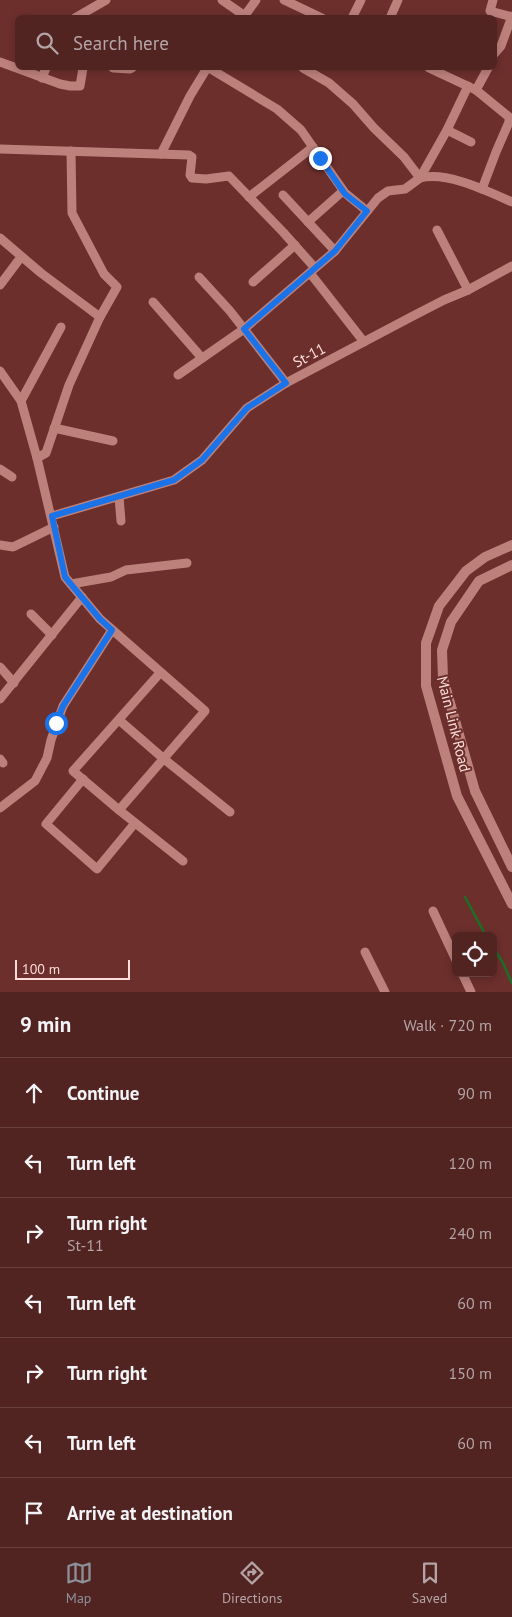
<!DOCTYPE html>
<meta charset="utf-8">
<style>
body{margin:0;font-family:"PT Sans",sans-serif;background:#572b2a;color:#f1f3f6}
.controls{position:absolute;right:15px;bottom:15px;display:grid;overflow:hidden;border-radius:8px;box-shadow:0 2px 8px #0003}
.controls button{width:45px;height:45px;display:grid;place-items:center;padding:0;border:0;border-bottom:1px solid #67403f;background:#512321;color:#f1f3f6;font:25px sans-serif}
.scale{position:absolute;left:15px;bottom:12px;width:115px;box-sizing:border-box;padding-left:5px;border:2px solid #fcddda;border-top:0;font-size:14px;line-height:18px;white-space:nowrap;color:#fcddda;-webkit-text-stroke:4px #6c2f2c;paint-order:stroke}
.stop{position:absolute;width:15px;height:15px;margin:-11px;border:4px solid #1a73e8;border-radius:50%;background:#fff}
.stop.end{background:#1a73e8;border-color:#fff;box-shadow:0 1px 5px #0008}
.list{margin:0;padding:0;list-style:none}
h2{display:flex;justify-content:space-between;align-items:center;height:65px;margin:0;padding:0 20px;font-size:21px}
h2 small{font-size:16px;font-weight:400;color:#b4a4a5}
.list li{display:grid;grid-template-columns:32px 1fr auto;gap:15px;align-items:center;box-sizing:border-box;height:70px;padding:0 20px;border-top:1px solid #67403f}
.list b{display:block;font-size:19px;white-space:nowrap}
.list p{margin:0;font-size:16px;white-space:nowrap;color:#b4a4a5}
.list em{font-size:16px;font-style:normal;color:#b4a4a5}
.icon{flex:none;width:28px;height:28px;fill:none;stroke:currentColor;stroke-width:2;stroke-linecap:round;stroke-linejoin:round}
.map{position:relative;flex:none;width:512px;height:992px;overflow:hidden}
.search{position:absolute;background:#512321;box-shadow:0 2px 8px #0003;left:15px;right:15px;top:15px;height:55px;display:flex;align-items:center;gap:12px;box-sizing:border-box;padding:0 18px;border-radius:8px;color:#b4a4a5;font-size:19px}
.sheet{height:555px;background:#512321}
nav{display:flex;justify-content:space-around;align-items:center;box-sizing:border-box;height:70px;border-top:1px solid #67403f;background:#512321;font-size:14px;color:#b4a4a5}
nav a{display:grid;justify-items:center;gap:2px}
nav .on{color:#8c9099}
.map>svg:first-child{display:block}
.lines{fill:none;stroke-linecap:round;stroke-linejoin:round}
.stream{stroke:#1c6f26;stroke-width:2.5}
.minor{stroke:#bd817c;stroke-width:9}
.tertiary{stroke:#bd817c;stroke-width:10}
.route{stroke:#1a73e8;stroke-width:6}
.labels{text-anchor:middle;dominant-baseline:central;stroke-width:4;stroke-linejoin:round;paint-order:stroke}
.street-label{font-size:15px;fill:#fcddda;stroke:#6c2f2c}
</style>
<div class="map">
<svg width="512" height="992" viewBox="0 0 512 992">
<rect width="100%" height="100%" fill="#6c2f2c"/>
<g class="lines">
<!-- stream -->
<g class="stream">
<polyline points="465,897 486,936"/>
<polyline points="493,947 503,963 512,983"/>
</g>
<!-- minor -->
<g class="minor">
<polyline points="222,0 245,16"/>
<polyline points="284,0 322,18"/>
<polyline points="493,0 490,11 512,17"/>
<polyline points="75,18 106,0"/>
<polyline points="243,18 256,0"/>
<polyline points="352,18 361,0"/>
<polyline points="390,18 398,0"/>
<polyline points="494,54 501,46 512,16"/>
<polyline points="0,62 60,84 70,86 80,86 83,68"/>
<polyline points="113,68 130,69 132,68"/>
<polyline points="209,68 277,109 301,130 345,193 367,211"/>
<path d="M 303,68 L 329,83 L 353,104 L 374,128 L 404,157 L 420,178 C 447,171 487,191 512,202"/>
<polyline points="429,68 476,90 509,117 509,122 496,152 482,189"/>
<polyline points="42,78 46,68"/>
<polyline points="476,90 488,68"/>
<polyline points="447,130 471,142"/>
<polyline points="0,149 189,155 192,157 190,175 192,178 206,179 229,176 283,232 315,268"/>
<polyline points="161,154 190,96 207,68"/>
<polyline points="283,195 335,251"/>
<polyline points="249,197 313,147"/>
<polyline points="308,222 343,191"/>
<polyline points="437,230 468,290"/>
<polyline points="0,238 41,273 100,317"/>
<polyline points="310,273 364,342"/>
<polyline points="199,277 230,311 286,383"/>
<polyline points="253,282 295,245"/>
<polyline points="0,285 18,261"/>
<polyline points="153,302 202,358"/>
<polyline points="0,371 21,401 37,458 65,577 100,619 205,711 119,810 73,771 160,673"/>
<polyline points="178,375 244,329 335,251 378,198 388,191 405,189 420,178 447,130 468,86"/>
<polyline points="21,401 61,327"/>
<polyline points="54,428 113,441"/>
<polyline points="37,458 46,453 69,385 100,317 117,287 104,274 72,213 71,151"/>
<polyline points="0,469 12,477"/>
<polyline points="119,497 121,521"/>
<polyline points="52,516 174,480 202,460 247,408 286,383 411,317 444,300 468,290 512,266"/>
<polyline points="0,545 13,547 54,527"/>
<polyline points="71,584 111,577 126,570 187,563"/>
<polyline points="31,614 52,635"/>
<polyline points="0,667 14,683"/>
<polyline points="0,699 82,597"/>
<polyline points="119,720 164,759 230,812"/>
<polyline points="0,759 3,763"/>
<polyline points="83,779 46,824 97,869 135,823"/>
<polyline points="0,808 35,781 47,758 51,740 63,706 112,630"/>
<polyline points="119,810 183,861"/>
<polyline points="433,911 456,960"/>
<polyline points="365,952 385,992"/>
<polyline points="462,973 471,992"/>
</g>
<!-- tertiary -->
<g class="tertiary">
<polyline points="512,545 485,557 466,571 439,606 426,643 426,686 457,796 512,904"/>
<polyline points="512,565 479,581 451,622 442,650 443,678 475,791 512,867"/>
</g>
</g>
<g class="lines">
<!-- route -->
<polyline class="route" points="56,723 63,706 112,630 100,619 65,577 52,516 174,480 202,460 247,408 286,383 244,329 335,251 367,211 345,194 320,158"/>
</g>
<g class="labels">
<!-- street labels -->
<g class="street-label">
<text transform="translate(309 355) rotate(-28)">St-11</text>
<text transform="translate(454 724) rotate(76)">Main Link Road</text>
</g>
</g>
</svg>
<div class="controls">
<button><svg class="icon" aria-label="locate" viewBox="0 0 24 24"><circle cx="12" cy="12" r="6"/><path d="M12 2v4M12 18v4M2 12h4M18 12h4"/></svg></button>
</div>
<div class="scale">100 m</div>
<div class="stop" style="left:56px;top:723px"></div>
<div class="stop end" style="left:320px;top:158px"></div>
<div class="search"><svg class="icon" aria-label="search" viewBox="0 0 24 24"><circle cx="10" cy="10" r="6"/><path d="M15 15l6 6"/></svg>Search here</div>
</div>
<section class="sheet">
<h2>9 min<small>Walk · 720 m</small></h2>
<ul class="list">
<li><svg class="icon" aria-label="ahead" viewBox="0 0 24 24"><path d="M12 20V5M6 11l6-6 6 6"/></svg><div><b>Continue</b></div><em>90 m</em></li>
<li><svg class="icon" aria-label="left" viewBox="0 0 24 24"><path d="M17 20v-9H6M10 6l-5 5 5 5"/></svg><div><b>Turn left</b></div><em>120 m</em></li>
<li><svg class="icon" aria-label="right" viewBox="0 0 24 24"><path d="M7 20v-9h11M14 6l5 5-5 5"/></svg><div><b>Turn right</b><p>St-11</p></div><em>240 m</em></li>
<li><svg class="icon" aria-label="left" viewBox="0 0 24 24"><path d="M17 20v-9H6M10 6l-5 5 5 5"/></svg><div><b>Turn left</b></div><em>60 m</em></li>
<li><svg class="icon" aria-label="right" viewBox="0 0 24 24"><path d="M7 20v-9h11M14 6l5 5-5 5"/></svg><div><b>Turn right</b></div><em>150 m</em></li>
<li><svg class="icon" aria-label="left" viewBox="0 0 24 24"><path d="M17 20v-9H6M10 6l-5 5 5 5"/></svg><div><b>Turn left</b></div><em>60 m</em></li>
<li><svg class="icon" aria-label="arrive" viewBox="0 0 24 24"><path d="M6 21V4h12l-3 4 3 4H6"/></svg><div><b>Arrive at destination</b></div></li>
</ul>
</section>
<nav>
<a class="on"><svg class="icon" aria-label="map" viewBox="0 0 24 24"><path d="M3 6l6-2 6 2 6-2v14l-6 2-6-2-6 2zM9 4v14M15 6v14"/></svg>Map</a>
<a><svg class="icon" aria-label="directions" viewBox="0 0 24 24"><path d="M12 3l9 9-9 9-9-9zM9 14v-3h6M13 9l2 2-2 2"/></svg>Directions</a>
<a><svg class="icon" aria-label="saved" viewBox="0 0 24 24"><path d="M7 4h10v16l-5-4-5 4z"/></svg>Saved</a>
</nav>
